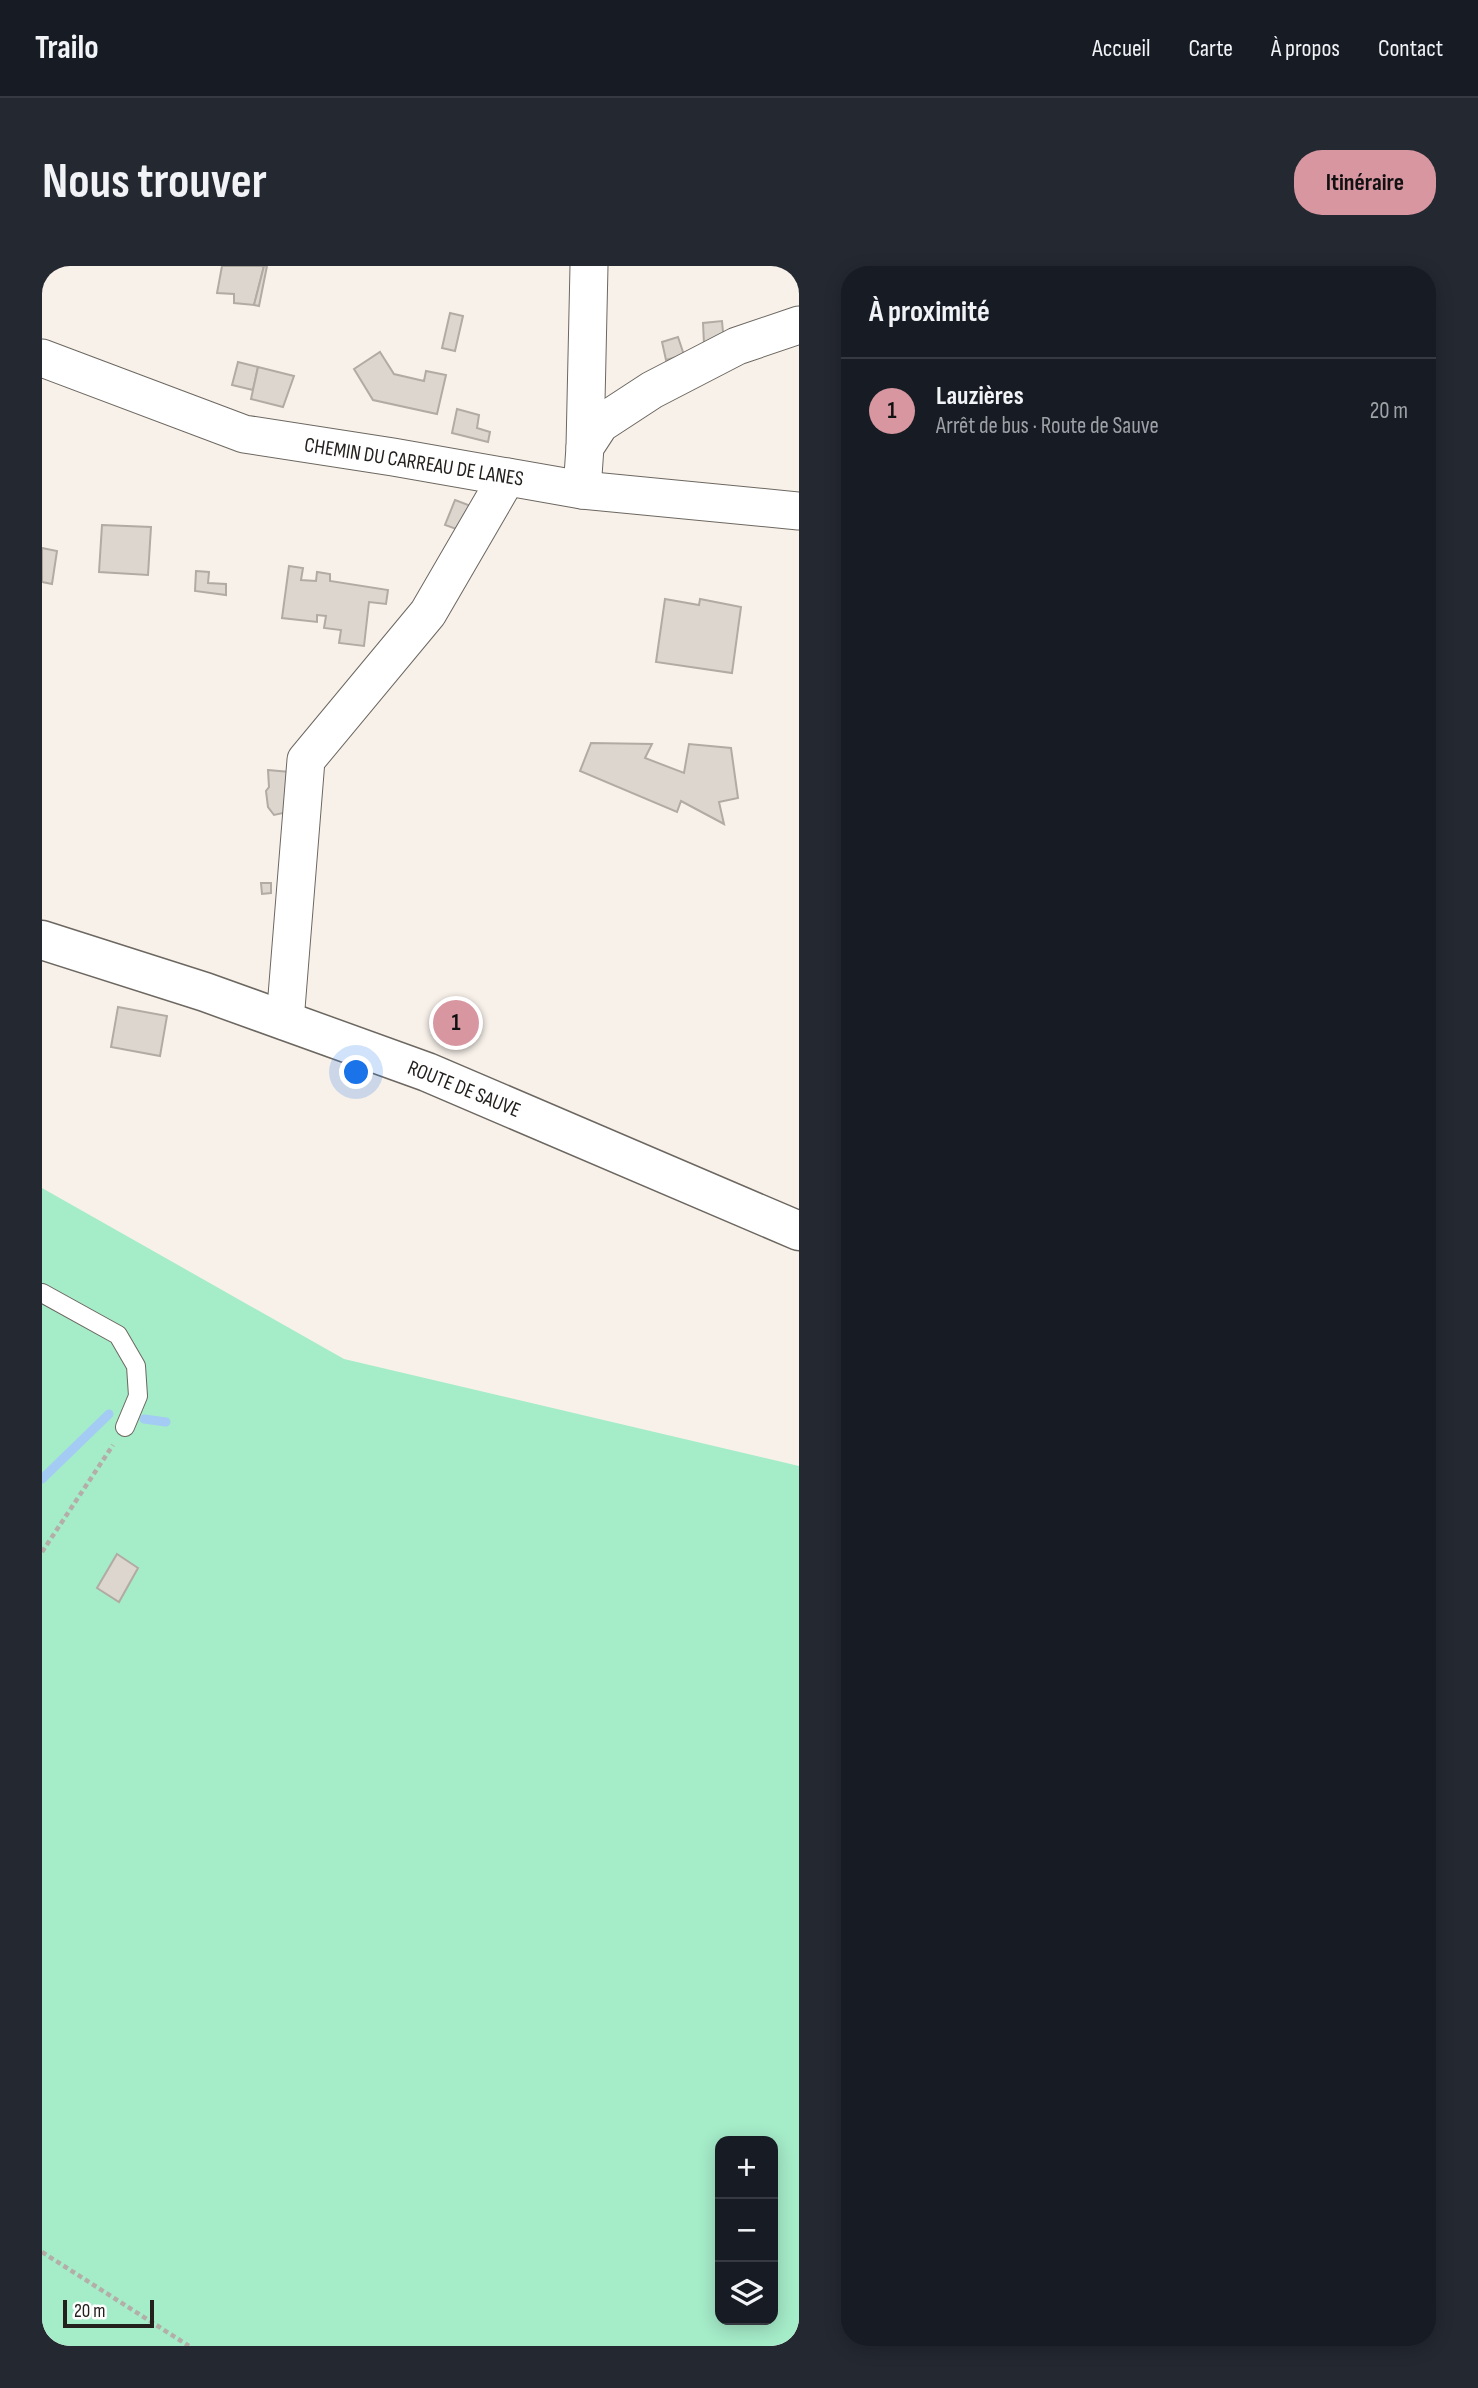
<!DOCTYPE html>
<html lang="fr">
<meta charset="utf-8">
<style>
body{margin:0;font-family:"Sofia Sans Condensed",sans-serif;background:#242831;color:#f1f3f6}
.controls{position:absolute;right:21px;bottom:21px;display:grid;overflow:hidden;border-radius:14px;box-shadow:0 4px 18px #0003}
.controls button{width:63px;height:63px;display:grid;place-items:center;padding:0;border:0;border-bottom:2px solid #363941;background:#171b24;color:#f1f3f6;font:35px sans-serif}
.scale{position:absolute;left:21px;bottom:18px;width:91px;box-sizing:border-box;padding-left:7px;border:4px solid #23201e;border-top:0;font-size:19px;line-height:24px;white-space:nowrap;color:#23201e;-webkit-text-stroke:5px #fff;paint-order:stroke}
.you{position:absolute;left:315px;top:807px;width:24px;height:24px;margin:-18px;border:5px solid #fff;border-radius:50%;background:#1a73e8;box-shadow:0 0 0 10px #1a73e833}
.badge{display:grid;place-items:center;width:46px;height:46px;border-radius:50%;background:#d796a0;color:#111;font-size:23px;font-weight:700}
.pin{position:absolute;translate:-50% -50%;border:4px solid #fff;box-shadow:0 2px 7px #0006}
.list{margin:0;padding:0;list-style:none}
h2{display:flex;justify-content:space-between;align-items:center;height:91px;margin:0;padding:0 28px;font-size:30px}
h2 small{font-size:23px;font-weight:400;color:#9ea1a6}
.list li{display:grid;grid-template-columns:46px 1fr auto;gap:21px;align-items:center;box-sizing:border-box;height:105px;padding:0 28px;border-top:2px solid #363941}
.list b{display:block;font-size:26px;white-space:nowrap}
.list p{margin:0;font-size:23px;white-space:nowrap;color:#9ea1a6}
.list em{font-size:23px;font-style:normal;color:#9ea1a6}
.icon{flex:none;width:38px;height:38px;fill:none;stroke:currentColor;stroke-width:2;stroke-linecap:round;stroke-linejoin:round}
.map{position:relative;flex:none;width:757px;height:2080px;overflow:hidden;border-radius:28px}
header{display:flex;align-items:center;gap:42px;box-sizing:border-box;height:98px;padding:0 35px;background:#171b24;border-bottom:2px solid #363941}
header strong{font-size:33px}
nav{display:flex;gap:38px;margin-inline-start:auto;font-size:24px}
.intro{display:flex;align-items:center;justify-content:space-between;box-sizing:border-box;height:168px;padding:0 42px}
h1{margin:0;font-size:49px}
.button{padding:18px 32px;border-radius:28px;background:#d796a0;color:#111;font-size:24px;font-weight:700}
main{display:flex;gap:42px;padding:0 42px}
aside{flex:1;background:#171b24;border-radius:28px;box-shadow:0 4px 18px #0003}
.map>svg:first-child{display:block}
.green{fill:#a5ecc9;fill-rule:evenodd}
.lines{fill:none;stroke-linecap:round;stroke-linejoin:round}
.stream{stroke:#a3cbf3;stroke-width:9}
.building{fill:#dcd6ce;stroke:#b1aba4;stroke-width:2}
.service-casing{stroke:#6c6760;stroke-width:20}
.minor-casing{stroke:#6c6760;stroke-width:39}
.primary-casing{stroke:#6c6760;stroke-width:41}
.path{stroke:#b4aea9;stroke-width:4.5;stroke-dasharray:5 3.5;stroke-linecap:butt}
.service{stroke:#fff;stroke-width:18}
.minor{stroke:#fff;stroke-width:37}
.primary{stroke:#fff;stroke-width:38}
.labels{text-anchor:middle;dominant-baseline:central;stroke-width:7;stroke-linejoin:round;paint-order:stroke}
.street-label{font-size:21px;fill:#23201e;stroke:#fff}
</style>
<header>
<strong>Trailo</strong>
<nav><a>Accueil</a><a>Carte</a><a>À propos</a><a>Contact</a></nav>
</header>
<div class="intro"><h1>Nous trouver</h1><a class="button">Itinéraire</a></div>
<main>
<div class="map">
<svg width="757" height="2080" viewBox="0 0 757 2080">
<rect width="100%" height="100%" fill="#f8f1ea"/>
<!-- green -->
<path class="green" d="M 0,922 L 302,1093 L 757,1200 L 757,2080 L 0,2080 ZM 678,1875 L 731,1875 L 731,2054 L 678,2054 Z"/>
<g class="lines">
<!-- stream -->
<g class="stream">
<polyline points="102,1153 124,1156"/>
<polyline points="0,1213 67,1148"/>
</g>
</g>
<!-- building -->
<g class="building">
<polygon points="180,0 222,0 212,39 192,37 192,28 175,27"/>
<polygon points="222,0 225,0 217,40 212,39"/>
<polygon points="408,47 421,50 413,85 400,82"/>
<polygon points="680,55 682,77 662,78 661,57"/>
<polygon points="636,71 642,89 624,94 620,76"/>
<polygon points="338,86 352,108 382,115 384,105 404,109 395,148 331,134 312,103"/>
<polygon points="196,96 216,101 211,124 190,119"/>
<polygon points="216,101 252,110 241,141 209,133"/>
<polygon points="415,143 437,149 435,162 448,166 446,176 410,167"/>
<polygon points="413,234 429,240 420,265 403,259"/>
<polygon points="60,259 109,261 106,309 57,306"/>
<polygon points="0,282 15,285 10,318 0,316"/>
<polygon points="247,300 261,302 259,314 274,315 275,306 288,308 288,315 346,324 344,338 327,336 322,380 297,377 299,364 282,362 284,350 275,349 275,356 240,352"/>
<polygon points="154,305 167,306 166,317 184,318 184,329 153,325"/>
<polygon points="623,333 657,339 658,333 699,341 690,407 614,396"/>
<polygon points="549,477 610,478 603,492 642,507 647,478 689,482 696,532 677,536 682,558 639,535 635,546 538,505"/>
<polygon points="226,504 248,506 246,546 232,549 226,541 224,525 227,521"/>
<polygon points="219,617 229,617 229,627 220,628"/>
<polygon points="76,741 125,750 118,790 69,781"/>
<polygon points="75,1288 96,1302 77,1336 55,1322"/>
</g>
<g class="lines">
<!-- service casing -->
<g class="service-casing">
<polyline id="service" points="0,1027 76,1069 94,1100 96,1130 83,1161"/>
</g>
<!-- minor casing -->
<g class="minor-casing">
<g id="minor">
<polyline points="0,92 202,168 351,191 540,224 757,245"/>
<polyline points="543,181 547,0"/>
<polyline points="540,224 543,181 558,158 610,124 695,80 757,59"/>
<polyline points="243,755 264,494 386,347 465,211"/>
</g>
</g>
<!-- primary casing -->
<g class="primary-casing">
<polyline id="primary" points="0,674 163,726 385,806 757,965"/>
</g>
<!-- path -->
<g class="path">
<polyline points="0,1286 71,1179"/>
<polyline points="0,1986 147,2080"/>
</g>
<!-- service -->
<use href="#service" class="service"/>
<!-- minor -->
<use href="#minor" class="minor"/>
<!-- primary -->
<use href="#primary" class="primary"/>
</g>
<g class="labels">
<!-- street labels -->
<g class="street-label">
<text transform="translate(372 196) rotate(9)">CHEMIN DU CARREAU DE LANES</text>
<text transform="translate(422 823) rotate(22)">ROUTE DE SAUVE</text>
</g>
</g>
</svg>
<div class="controls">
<button>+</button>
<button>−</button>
<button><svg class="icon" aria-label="layers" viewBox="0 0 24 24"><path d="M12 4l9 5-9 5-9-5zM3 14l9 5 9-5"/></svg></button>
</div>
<div class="scale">20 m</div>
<div class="you"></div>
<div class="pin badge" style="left:414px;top:757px">1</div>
</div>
<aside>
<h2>À proximité<small></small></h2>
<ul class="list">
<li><span class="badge">1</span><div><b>Lauzières</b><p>Arrêt de bus · Route de Sauve</p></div><em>20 m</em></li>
</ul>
</aside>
</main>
